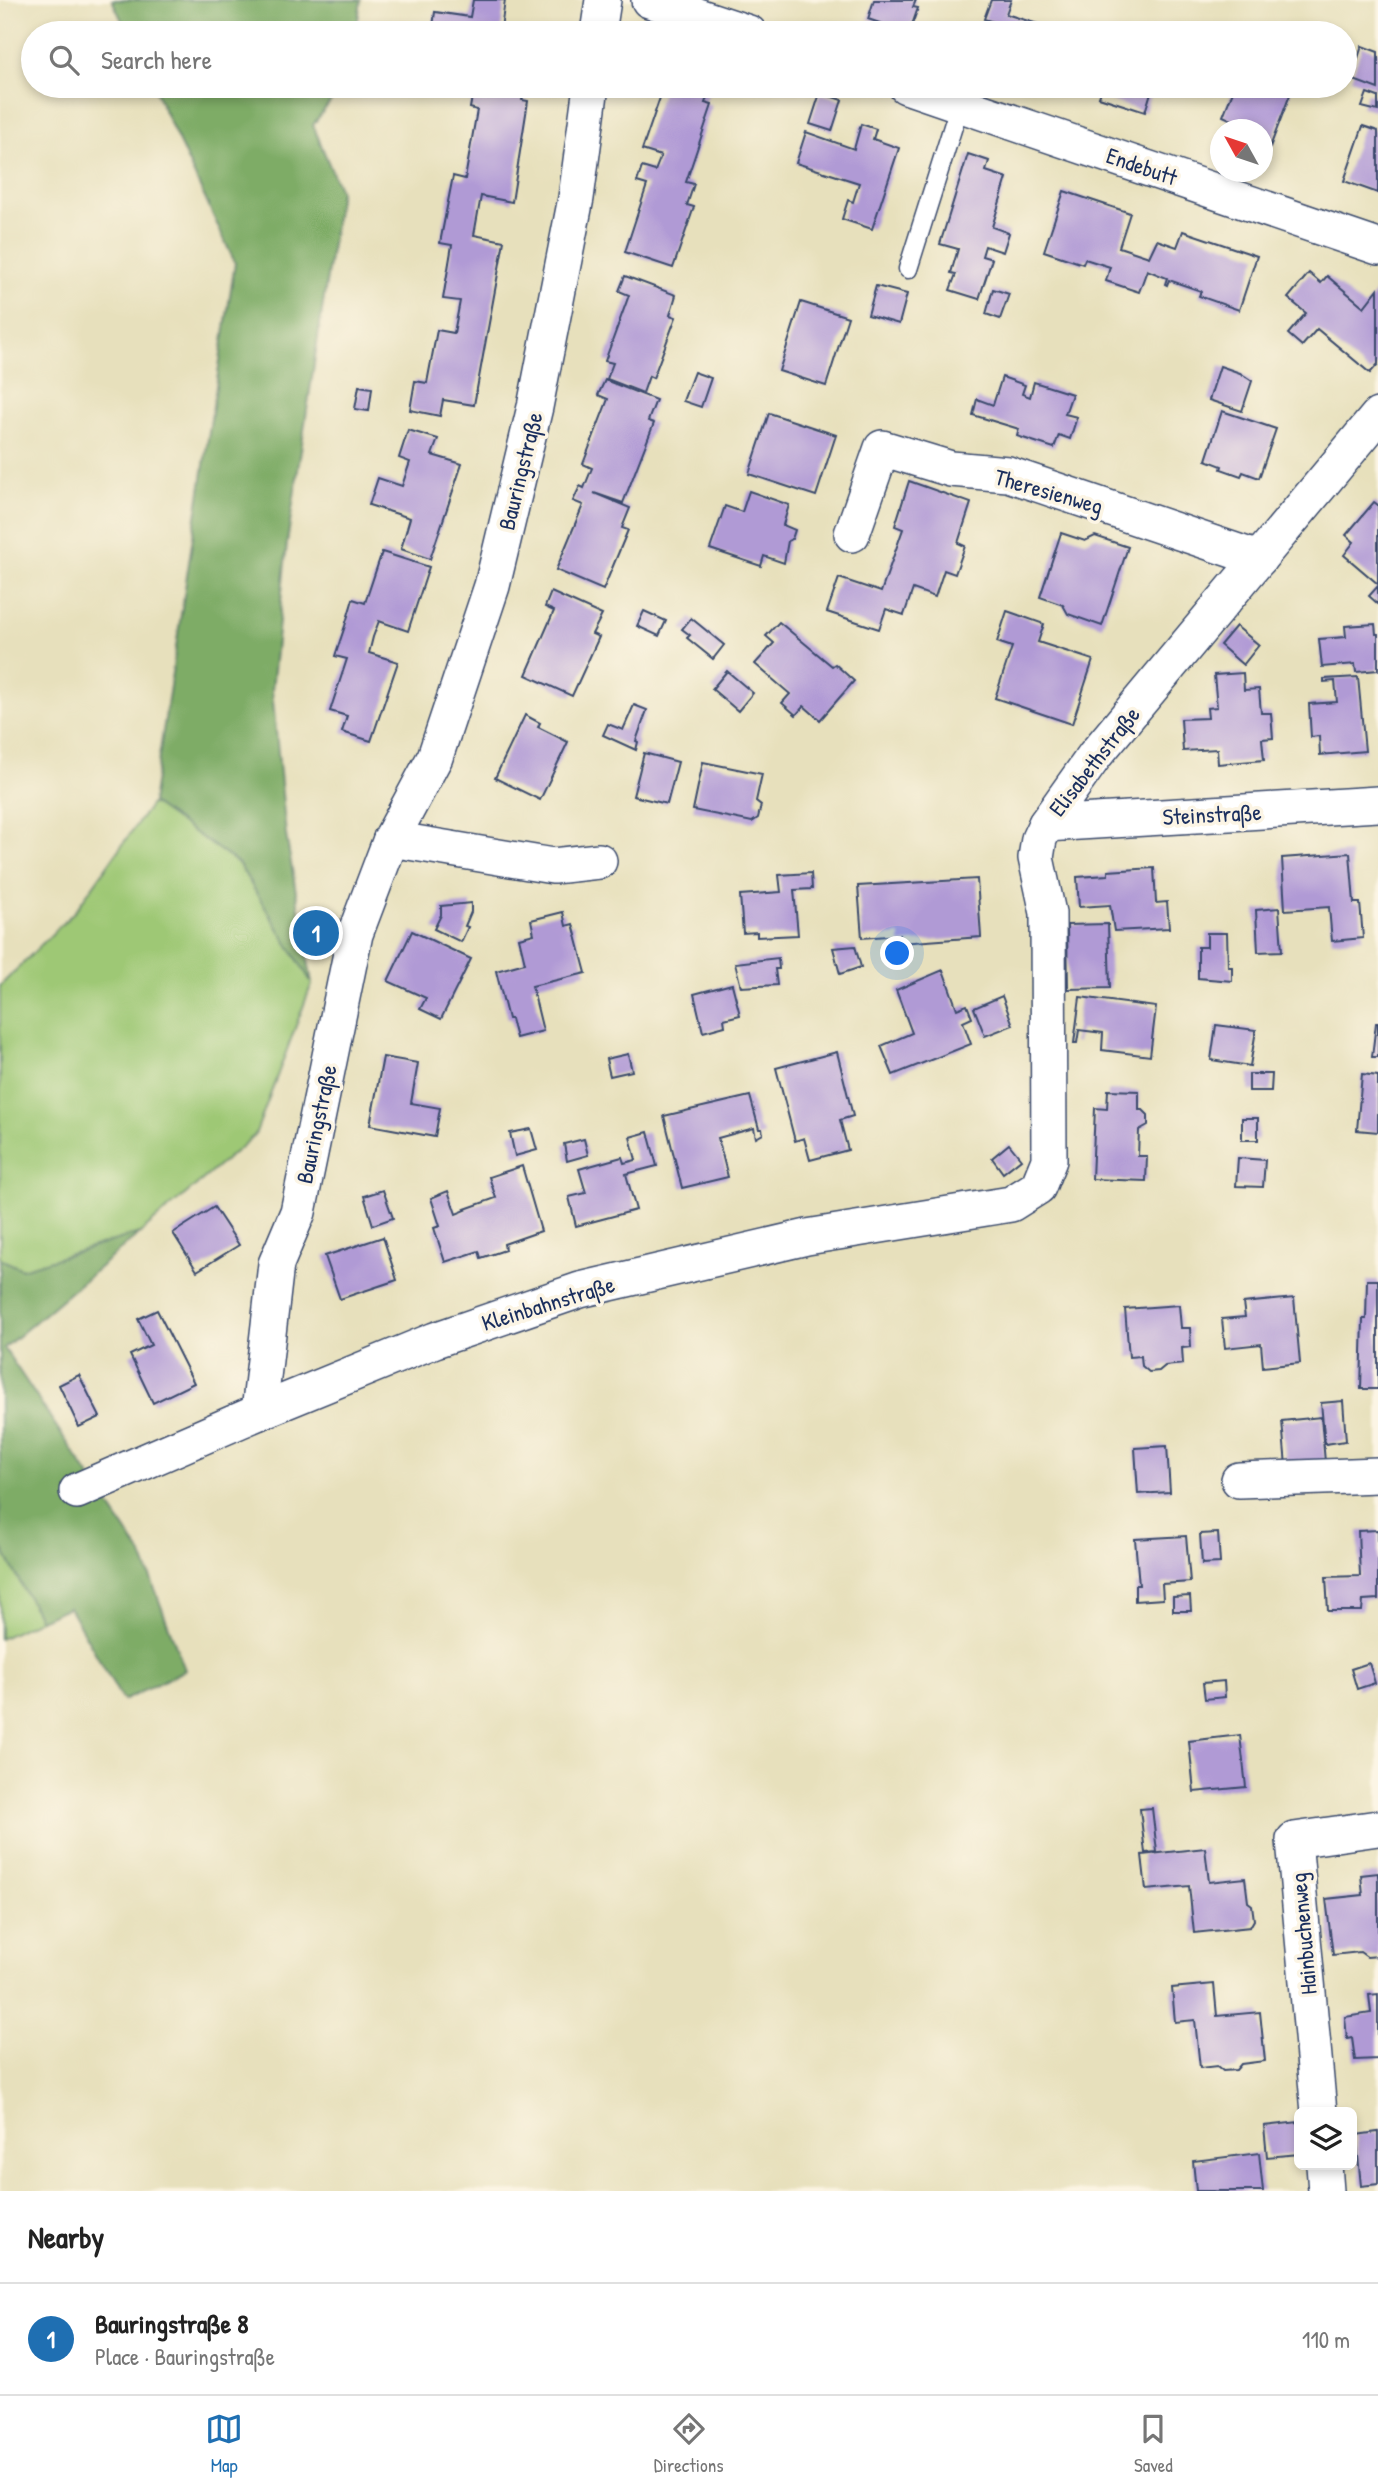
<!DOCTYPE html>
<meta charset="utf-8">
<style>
body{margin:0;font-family:"Patrick Hand",sans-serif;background:#f2f2f2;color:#222}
.controls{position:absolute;right:21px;bottom:21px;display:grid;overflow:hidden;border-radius:10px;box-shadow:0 4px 10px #0003}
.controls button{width:63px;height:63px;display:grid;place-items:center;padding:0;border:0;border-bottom:2px solid #e0e0e0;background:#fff;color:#222;font:35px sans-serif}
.compass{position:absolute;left:1210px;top:119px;width:63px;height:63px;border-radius:50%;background:#fff;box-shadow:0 4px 10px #0003;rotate:310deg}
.you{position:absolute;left:898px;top:954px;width:24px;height:24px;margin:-18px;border:5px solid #fff;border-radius:50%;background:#1a73e8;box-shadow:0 0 0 10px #1a73e833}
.badge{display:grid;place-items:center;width:46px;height:46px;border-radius:50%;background:#1f6fb2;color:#fff;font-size:23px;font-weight:700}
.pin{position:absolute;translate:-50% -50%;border:4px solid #fff;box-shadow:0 2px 7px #0006}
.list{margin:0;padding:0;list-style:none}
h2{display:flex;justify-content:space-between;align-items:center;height:91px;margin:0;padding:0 28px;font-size:30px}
h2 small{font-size:23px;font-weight:400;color:#767676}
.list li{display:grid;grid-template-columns:46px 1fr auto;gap:21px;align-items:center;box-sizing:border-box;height:112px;padding:0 28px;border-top:2px solid #e0e0e0}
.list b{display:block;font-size:26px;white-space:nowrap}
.list p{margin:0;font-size:23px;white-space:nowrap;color:#767676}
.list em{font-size:23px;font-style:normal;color:#767676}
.icon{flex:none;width:38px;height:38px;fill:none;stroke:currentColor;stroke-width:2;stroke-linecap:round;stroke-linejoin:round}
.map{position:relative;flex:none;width:1378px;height:2191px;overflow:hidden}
.search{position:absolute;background:#fff;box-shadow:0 4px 10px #0003;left:21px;right:21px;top:21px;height:77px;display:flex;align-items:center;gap:18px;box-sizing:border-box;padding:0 24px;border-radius:38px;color:#767676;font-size:26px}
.sheet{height:203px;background:#fff}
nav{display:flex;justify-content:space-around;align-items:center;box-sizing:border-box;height:98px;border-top:2px solid #e0e0e0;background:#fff;font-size:19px;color:#767676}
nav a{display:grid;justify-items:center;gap:4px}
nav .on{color:#1f6fb2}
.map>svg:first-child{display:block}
.green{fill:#9ec874;stroke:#5c7c69;stroke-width:2}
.forest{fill:#7eac66;stroke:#4c6e62;stroke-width:2}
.building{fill:#b09ad5}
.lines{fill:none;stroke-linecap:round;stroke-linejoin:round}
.lane-casing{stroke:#3a4a6c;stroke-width:21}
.street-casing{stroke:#3a4a6c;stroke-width:38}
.lane{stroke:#fff;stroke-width:18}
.street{stroke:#fff;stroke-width:35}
.labels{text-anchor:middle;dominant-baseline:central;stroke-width:7;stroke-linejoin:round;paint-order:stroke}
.street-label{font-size:23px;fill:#1b2f5e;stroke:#fcf5e5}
</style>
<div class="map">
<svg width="1378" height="2191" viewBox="0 0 1378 2191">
<rect width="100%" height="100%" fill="#fcf5e5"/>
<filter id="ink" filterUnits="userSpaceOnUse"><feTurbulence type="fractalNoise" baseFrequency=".0143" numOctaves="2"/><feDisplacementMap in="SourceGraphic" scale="14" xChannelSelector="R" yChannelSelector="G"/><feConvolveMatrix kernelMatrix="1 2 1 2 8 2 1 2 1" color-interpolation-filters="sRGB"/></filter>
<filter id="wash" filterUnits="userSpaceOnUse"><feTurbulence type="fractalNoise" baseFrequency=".00686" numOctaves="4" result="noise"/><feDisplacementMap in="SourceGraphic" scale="28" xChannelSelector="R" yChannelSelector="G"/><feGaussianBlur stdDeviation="1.57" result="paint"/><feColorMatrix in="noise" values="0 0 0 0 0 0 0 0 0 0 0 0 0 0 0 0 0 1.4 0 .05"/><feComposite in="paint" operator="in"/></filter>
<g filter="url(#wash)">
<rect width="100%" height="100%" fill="#e7e0bc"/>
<!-- green -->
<g class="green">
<polygon points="152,803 238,863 312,983 255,1135 140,1233 22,1269 0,1259 0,986 75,911"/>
<polygon points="0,1544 40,1620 0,1639"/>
</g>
<!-- forest -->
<g class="forest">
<polygon points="112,0 361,0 356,33 128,33"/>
<polygon points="153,86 342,86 313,125 340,191 287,543 272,690 286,835 312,983 238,863 152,803 235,263"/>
<polygon points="140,1233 4,1348 142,1555 185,1670 123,1701 69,1607 40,1620 0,1544 0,1259 22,1269"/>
</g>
<g id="blocks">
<!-- building -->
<g class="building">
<polygon points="473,0 505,0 501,29 518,33 432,33 435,12 470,17"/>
<polygon points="874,0 916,0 913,7 918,8 909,33 868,19"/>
<polygon points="991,0 1011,0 1006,14 1047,27 1045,33 997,33 1000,24 984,19"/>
<polygon points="1362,46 1378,52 1378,89 1351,79"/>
<polygon points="474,86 524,86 522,100 528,101 512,202 481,196 474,235 504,241 474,405 443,400 440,416 410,410 415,381 427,383 437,330 454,333 460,301 443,299 452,245 440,243 453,176 465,179 477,110 470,108"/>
<polygon points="664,86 711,86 705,103 712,105 686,182 694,184 687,205 694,207 673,268 625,252 647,185 637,182 642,167 655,171 661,156 642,150"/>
<polygon points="1103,86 1153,86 1145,112 1099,97"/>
<polygon points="1235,86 1275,86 1291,92 1265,160 1263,159 1263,130 1228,130 1232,120 1223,116"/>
<polygon points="820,93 842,100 832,131 810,124"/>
<polygon points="1367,93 1378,97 1378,111 1362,107"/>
<polygon points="861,124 876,129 873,139 899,148 872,229 842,219 848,200 853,202 859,183 796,163 806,132 854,149"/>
<polygon points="1363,126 1378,131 1378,193 1344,181"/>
<polygon points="968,154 989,161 986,171 1007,178 992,227 1009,233 1003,252 985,246 982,256 992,259 979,299 950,290 956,274 951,273 958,249 940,244"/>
<polygon points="1064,191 1130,213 1119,247 1149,257 1157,240 1177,247 1183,231 1257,256 1239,310 1199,296 1201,291 1169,280 1167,285 1165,284 1167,278 1147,270 1139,292 1106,281 1110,267 1085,259 1083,264 1044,251"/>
<polygon points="1309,273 1321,283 1327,276 1364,307 1378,289 1378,364 1370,373 1317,329 1302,346 1288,334 1306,313 1288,298"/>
<polygon points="625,276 676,295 670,315 676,317 653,378 649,376 643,393 607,379 613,363 605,361 629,295 619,291"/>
<polygon points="876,286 907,294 899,324 868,315"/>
<polygon points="993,289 1009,294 1000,319 986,314"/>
<polygon points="801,302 848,317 826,386 779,371"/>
<polygon points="1220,366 1240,373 1252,381 1242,411 1209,400"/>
<polygon points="694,372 711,378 701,407 683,401"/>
<polygon points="1002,377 1025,385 1022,394 1030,397 1034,382 1072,394 1065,414 1077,417 1070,439 1059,435 1054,448 1017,436 1019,429 973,415 977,399 993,405"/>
<polygon points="605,380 656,400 648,421 654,423 623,503 594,493 630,508 622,528 628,530 603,590 556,570 583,505 573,501 580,486 584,488 592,468 583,464 608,399 598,395"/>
<polygon points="359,386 372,388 369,411 355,409"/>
<polygon points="1222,411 1276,429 1259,478 1243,472 1241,476 1221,469 1222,466 1206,460"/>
<polygon points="769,413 836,435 816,496 749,474"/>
<polygon points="408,430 438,439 432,455 462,464 430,559 401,549 410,518 369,505 378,478 402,486 410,462 399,458"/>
<polygon points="909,481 971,503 958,543 965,546 955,574 944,570 935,597 913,589 904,615 886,609 879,629 827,612 839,578 881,592 903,529 895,526"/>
<polygon points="749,491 789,505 783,525 795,530 792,539 788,541 784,563 764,556 761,566 710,549 725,506 742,512"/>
<polygon points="1374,502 1378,505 1378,584 1344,555 1354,542 1346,535"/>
<polygon points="1061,533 1085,541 1095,536 1128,547 1102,626 1068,614 1063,605 1040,597"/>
<polygon points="382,552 429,567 408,631 379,621 373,637 369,653 398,662 371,741 342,732 347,716 330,711 347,659 335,656 345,626 353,599 365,603"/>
<polygon points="1378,586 1378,604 1369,596"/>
<polygon points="551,592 602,615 592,634 599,637 572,696 526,675 554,611 545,607"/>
<polygon points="644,611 666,621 659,636 637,626"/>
<polygon points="1007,611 1044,624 1038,642 1093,660 1072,724 995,698 1012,647 997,642"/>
<polygon points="691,618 724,645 713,659 687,638 690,635 682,629"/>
<polygon points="779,622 832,666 835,664 854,681 820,720 804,706 796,715 782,703 790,694 755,664 774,643 766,636"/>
<polygon points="1375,624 1376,634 1378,634 1378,670 1356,672 1355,664 1322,667 1319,639 1346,637 1345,626"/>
<polygon points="1236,626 1259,645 1243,665 1220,645"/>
<polygon points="727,671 753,693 738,711 712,689"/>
<polygon points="1243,673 1244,690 1259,689 1261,713 1271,713 1273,738 1262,739 1264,760 1218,764 1217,749 1183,751 1181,719 1208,718 1207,708 1217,707 1214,675"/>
<polygon points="1358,677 1365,751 1320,755 1319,736 1311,737 1309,704 1337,702 1335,681 1324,682 1324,679"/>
<polygon points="634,705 647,710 636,741 638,742 636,750 603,735 608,724 623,730"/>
<polygon points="525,715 540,723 538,727 568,742 540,800 495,778"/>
<polygon points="644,753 678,762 667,804 633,796"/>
<polygon points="703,762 762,774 756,801 761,805 758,818 752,822 693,810"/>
<polygon points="1350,853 1354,903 1360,903 1363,938 1332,941 1329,907 1285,910 1282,858"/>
<polygon points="1154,868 1156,903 1167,902 1169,928 1114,931 1110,905 1079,907 1077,877 1108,875 1108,871"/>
<polygon points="811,873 812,889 794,890 798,935 757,937 757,932 743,933 740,895 781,892 779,875"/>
<polygon points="977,879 981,937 900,943 900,935 862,938 858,886"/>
<polygon points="471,903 471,912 465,926 468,927 461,942 434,929 441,915 441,906"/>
<polygon points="1279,908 1282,951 1258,952 1256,910"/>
<polygon points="563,912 566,926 573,924 586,973 532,986 543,1031 516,1038 511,1019 508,1019 496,971 525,963 519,938 534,934 531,920"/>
<polygon points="311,919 326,923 321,946 306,943"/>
<polygon points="1108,924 1110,988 1068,989 1067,925"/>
<polygon points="412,931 471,959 441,1019 420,1009 426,998 388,981"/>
<polygon points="1207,933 1227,933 1228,967 1232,967 1232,981 1198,978 1198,947 1207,947"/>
<polygon points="855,946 861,967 840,974 833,948"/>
<polygon points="778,958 779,969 775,969 777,985 741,987 735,963"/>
<polygon points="943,970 957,1009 967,1005 972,1018 963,1022 971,1044 893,1075 881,1046 912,1033 896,990"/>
<polygon points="732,984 740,1015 724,1019 725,1026 703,1032 694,994"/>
<polygon points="1002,996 1013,1025 985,1036 974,1008"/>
<polygon points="1080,997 1156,1007 1150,1056 1102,1050 1103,1033 1079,1030 1077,1043 1074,1043"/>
<polygon points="1376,1023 1378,1023 1378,1057 1372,1057"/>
<polygon points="1216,1025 1256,1030 1250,1066 1211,1060"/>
<polygon points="837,1052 853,1116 840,1120 848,1150 810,1160 804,1138 795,1141 776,1068"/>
<polygon points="628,1054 632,1071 610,1076 606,1059"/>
<polygon points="383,1057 418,1063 411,1103 440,1108 435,1137 370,1125"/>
<polygon points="1249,1074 1272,1074 1271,1091 1249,1091"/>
<polygon points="1362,1074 1378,1076 1378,1132 1357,1130"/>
<polygon points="1108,1090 1139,1091 1139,1110 1143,1110 1148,1115 1148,1125 1139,1130 1138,1156 1147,1156 1146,1181 1092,1179 1095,1108 1107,1109"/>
<polygon points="750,1096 759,1129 762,1129 763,1134 756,1138 754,1128 718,1138 728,1177 682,1188 664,1116"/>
<rect x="1242" y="1118" width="16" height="22"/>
<polygon points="531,1129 537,1150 515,1156 510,1133"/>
<polygon points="648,1132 657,1166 626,1174 636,1210 576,1226 569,1197 586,1193 579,1169 622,1157 624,1163 636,1160 630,1137"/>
<polygon points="584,1139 588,1155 567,1161 564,1144"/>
<polygon points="1009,1144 1021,1159 1003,1173 992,1158"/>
<polygon points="1238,1158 1265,1160 1263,1187 1236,1186"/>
<polygon points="522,1166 541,1231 504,1244 505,1250 481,1258 479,1251 445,1262 434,1228 440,1226 431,1198 448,1191 456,1214 466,1210 465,1209 496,1198 489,1177"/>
<polygon points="383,1190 393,1218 373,1225 364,1196"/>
<polygon points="214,1207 239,1245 197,1271 173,1233"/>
<polygon points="383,1237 397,1280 340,1299 325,1256"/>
<polygon points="1367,1280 1378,1280 1378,1389 1361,1389 1363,1319 1366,1319"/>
<polygon points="1294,1298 1300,1363 1263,1367 1261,1344 1225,1348 1222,1319 1245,1317 1243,1303"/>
<polygon points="1179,1305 1181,1328 1190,1328 1191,1347 1182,1348 1183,1364 1165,1366 1159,1371 1149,1372 1142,1366 1141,1356 1129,1357 1125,1309"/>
<polygon points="157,1310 194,1383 153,1403 130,1355 151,1345 138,1319"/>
<polygon points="79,1375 100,1417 79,1427 59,1385"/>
<polygon points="1343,1401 1346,1441 1325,1444 1321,1403"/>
<polygon points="1321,1417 1325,1462 1286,1466 1282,1421"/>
<polygon points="1167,1446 1170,1492 1138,1494 1135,1448"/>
<polygon points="1378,1530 1378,1599 1363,1600 1362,1611 1328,1611 1326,1577 1360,1576 1358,1531"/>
<polygon points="1218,1533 1220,1563 1202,1564 1200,1534"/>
<polygon points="1186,1536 1190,1582 1162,1584 1163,1599 1135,1601 1135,1585 1139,1585 1135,1539"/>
<polygon points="1190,1596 1191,1611 1173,1611 1173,1597"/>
<polygon points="1369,1663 1375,1683 1357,1689 1351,1669"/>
<polygon points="1224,1681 1225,1697 1205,1699 1203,1683"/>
<polygon points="1240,1735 1246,1787 1194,1792 1189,1741"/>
<polygon points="1152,1808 1157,1852 1145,1853 1140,1809"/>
<polygon points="1205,1848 1209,1882 1245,1878 1248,1902 1252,1905 1254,1920 1250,1927 1194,1933 1189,1886 1146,1890 1142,1855"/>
<polygon points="1378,1873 1378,1956 1367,1957 1360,1952 1333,1955 1326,1899 1363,1895 1361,1875"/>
<polygon points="1214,1984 1217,2016 1260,2012 1265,2061 1241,2064 1236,2070 1223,2071 1217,2066 1200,2068 1195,2020 1175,2022 1172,1988"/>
<polygon points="1378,1994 1378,2059 1355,2060 1352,2038 1347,2039 1345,2017 1371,2013 1369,1995"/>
<polygon points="1299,2122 1299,2154 1267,2157 1264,2126"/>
<polygon points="1378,2132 1378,2184 1361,2186 1356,2135"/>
<polygon points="1259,2153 1263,2191 1196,2191 1193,2161"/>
</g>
</g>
</g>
<g filter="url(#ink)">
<use href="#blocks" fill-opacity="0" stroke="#3a4a6c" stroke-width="2"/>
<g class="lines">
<!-- lane casing -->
<g class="lane-casing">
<polyline id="lane" points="908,269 960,104"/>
</g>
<!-- street casing -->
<g class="street-casing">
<g id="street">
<polyline points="649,0 749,33"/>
<polyline points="598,33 603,0"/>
<polyline points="906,86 1378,247"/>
<polyline points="852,534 882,448 951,469 1008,474 1259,559"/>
<polyline points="1046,824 1378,804"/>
<polyline points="391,839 553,866 599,861"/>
<polyline points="259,1412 276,1264 298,1212 355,934 391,839 435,757 492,586 535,407 576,198 591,86"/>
<polyline points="1239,1480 1378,1475"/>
<polyline points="77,1491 259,1412 435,1340 580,1290 807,1237 1011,1204 1038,1187 1049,1160 1048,913 1036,858 1039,839 1046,824 1095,755 1378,416"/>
<polyline points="1319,2112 1294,1840 1378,1828"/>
<polyline points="1324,2165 1326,2191"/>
</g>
</g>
<!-- lane -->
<use href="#lane" class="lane"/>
<!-- street -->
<use href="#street" class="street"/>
</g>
</g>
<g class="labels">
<!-- street labels -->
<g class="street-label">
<text transform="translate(1142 166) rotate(19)">Endebutt</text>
<text transform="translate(520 471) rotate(-76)">Bauringstraße</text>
<text transform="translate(1049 491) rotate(16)">Theresienweg</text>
<text transform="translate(1094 761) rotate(-52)">Elisabethstraße</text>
<text transform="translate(1212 814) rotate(-3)">Steinstraße</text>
<text transform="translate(316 1124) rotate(-78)">Bauringstraße</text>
<text transform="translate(548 1303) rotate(-17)">Kleinbahnstraße</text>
<text transform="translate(1303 1934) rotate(-95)">Hainbuchenweg</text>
</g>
</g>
</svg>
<div class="controls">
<button><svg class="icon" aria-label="layers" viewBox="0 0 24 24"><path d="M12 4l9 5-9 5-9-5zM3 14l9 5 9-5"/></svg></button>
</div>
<svg class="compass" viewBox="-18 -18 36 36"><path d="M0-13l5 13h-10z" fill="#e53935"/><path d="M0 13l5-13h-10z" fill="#767676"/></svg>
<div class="you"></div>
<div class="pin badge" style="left:316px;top:933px">1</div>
<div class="search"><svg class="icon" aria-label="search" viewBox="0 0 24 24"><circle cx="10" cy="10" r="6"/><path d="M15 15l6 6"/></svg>Search here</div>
</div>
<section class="sheet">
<h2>Nearby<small></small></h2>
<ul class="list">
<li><span class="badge">1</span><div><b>Bauringstraße 8</b><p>Place · Bauringstraße</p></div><em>110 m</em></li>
</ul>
</section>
<nav>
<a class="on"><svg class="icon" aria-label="map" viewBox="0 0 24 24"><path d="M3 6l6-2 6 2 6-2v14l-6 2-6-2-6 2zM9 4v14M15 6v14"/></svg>Map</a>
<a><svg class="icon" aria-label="directions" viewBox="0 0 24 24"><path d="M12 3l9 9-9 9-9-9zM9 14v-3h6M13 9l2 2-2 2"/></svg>Directions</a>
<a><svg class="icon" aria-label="saved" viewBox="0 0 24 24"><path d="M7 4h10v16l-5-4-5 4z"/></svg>Saved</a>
</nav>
